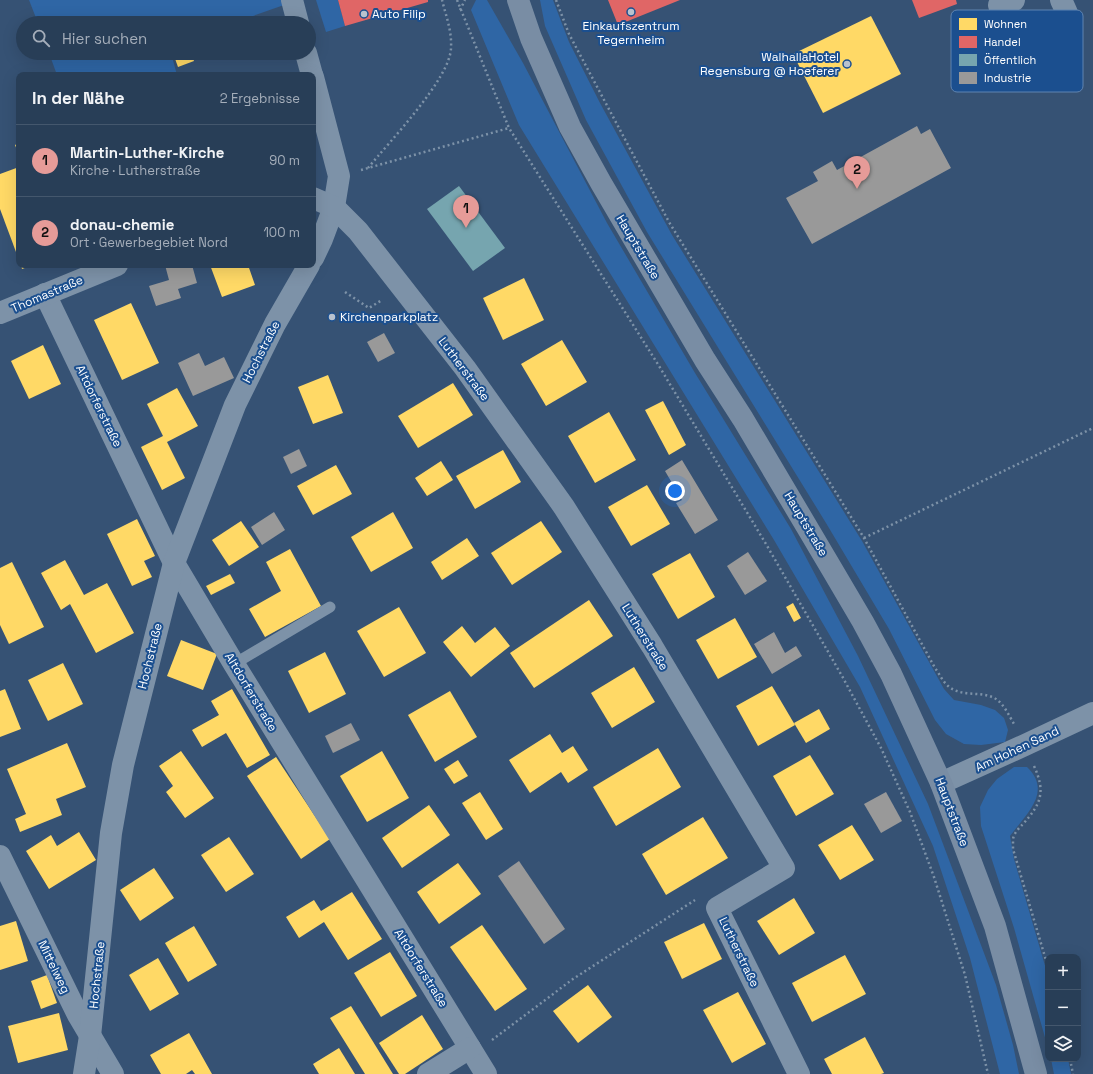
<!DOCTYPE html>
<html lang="de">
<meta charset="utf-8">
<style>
body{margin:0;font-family:"Space Grotesk",sans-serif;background:#344961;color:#f1f3f6}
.controls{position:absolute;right:12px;bottom:12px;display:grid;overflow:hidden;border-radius:8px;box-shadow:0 4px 16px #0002}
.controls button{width:36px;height:36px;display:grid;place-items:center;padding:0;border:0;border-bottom:1px solid #44576d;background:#283e57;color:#f1f3f6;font:20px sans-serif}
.you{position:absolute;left:675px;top:491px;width:14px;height:14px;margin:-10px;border:3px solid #fff;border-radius:50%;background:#1a73e8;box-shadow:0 0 0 6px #1a73e833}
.badge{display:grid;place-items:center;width:26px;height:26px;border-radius:50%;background:#e69b98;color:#111;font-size:13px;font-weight:700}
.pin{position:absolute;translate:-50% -33px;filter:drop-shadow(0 1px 2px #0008)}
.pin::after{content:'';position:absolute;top:21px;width:14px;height:12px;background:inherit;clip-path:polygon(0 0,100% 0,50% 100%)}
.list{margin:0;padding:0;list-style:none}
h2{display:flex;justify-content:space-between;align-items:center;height:52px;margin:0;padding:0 16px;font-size:17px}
h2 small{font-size:13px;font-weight:400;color:#a5aeba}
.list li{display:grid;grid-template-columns:26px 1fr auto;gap:12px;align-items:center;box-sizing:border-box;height:72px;padding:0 16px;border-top:1px solid #44576d}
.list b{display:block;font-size:15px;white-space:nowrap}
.list p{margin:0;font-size:13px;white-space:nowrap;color:#a5aeba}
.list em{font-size:13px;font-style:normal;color:#a5aeba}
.icon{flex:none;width:22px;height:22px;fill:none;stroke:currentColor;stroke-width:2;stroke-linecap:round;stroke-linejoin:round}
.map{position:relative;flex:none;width:1093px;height:1074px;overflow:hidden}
.search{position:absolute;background:#283e57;box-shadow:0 4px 16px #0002;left:16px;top:16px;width:300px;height:44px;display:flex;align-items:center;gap:10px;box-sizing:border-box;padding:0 14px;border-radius:22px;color:#a5aeba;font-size:15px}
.panel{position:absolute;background:#283e57;box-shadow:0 4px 16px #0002;left:16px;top:72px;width:300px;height:196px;border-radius:8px}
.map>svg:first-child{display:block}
.green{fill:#2f66a5}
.homes{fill:#ffd966}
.shops{fill:#e06666}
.public{fill:#76a5af}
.industry{fill:#999}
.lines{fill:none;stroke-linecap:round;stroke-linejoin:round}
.path{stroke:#7d92a8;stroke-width:2.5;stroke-dasharray:2 3;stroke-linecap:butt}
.service{stroke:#7d92a8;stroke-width:11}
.minor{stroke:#7d92a8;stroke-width:22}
.secondary{stroke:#798da4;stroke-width:22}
.poi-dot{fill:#b9c2ce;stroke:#1b4f8f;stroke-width:1.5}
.labels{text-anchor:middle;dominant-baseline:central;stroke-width:4;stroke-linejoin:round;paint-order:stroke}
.poi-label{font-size:12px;fill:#fff;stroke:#1b4f8f;text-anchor:start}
.street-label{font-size:12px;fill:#fff;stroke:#1b4f8f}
.key{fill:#1b4f8f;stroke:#5f84b1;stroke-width:1}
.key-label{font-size:11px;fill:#fff}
</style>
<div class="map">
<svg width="1093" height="1074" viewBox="0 0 1093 1074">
<rect width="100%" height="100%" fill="#365274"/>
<!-- green -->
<g class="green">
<polygon points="29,0 282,0 284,5 233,23 38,23"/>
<polygon points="316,0 338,0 345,26 326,32"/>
<polygon points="476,0 487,0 523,63 607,223 695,373 791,529 858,656 928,804 996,985 1013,1045 1019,1074 1000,1074 970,958 933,846 860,687 774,540 519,125 471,10"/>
<polygon points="540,0 553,0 569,42 600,103 672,235 862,541 944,689 954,700 981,705 995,710 1004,718 1008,730 1005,742 981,745 964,744 946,734 935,720 889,629 826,523 647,232 586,120 545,26"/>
<polygon points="49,53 171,53 177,75 57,75"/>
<path d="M 1014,767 L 1027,767 C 1053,792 1026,814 1010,836 L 1014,859 L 1048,976 L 1048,1048 L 1014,928 L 981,826 L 980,807 L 988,790 L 997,779 Z"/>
<polygon points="1051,1059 1068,1059 1071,1074 1054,1074"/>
</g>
<!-- homes -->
<g class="homes">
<polygon points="871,16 901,74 823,113 793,54"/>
<polygon points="173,53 191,53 194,61 178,67"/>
<polygon points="19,143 19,155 15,145"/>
<polygon points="19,167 19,260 0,209 0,174"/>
<polygon points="21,265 33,265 22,269"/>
<polygon points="210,265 248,265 255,285 222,297"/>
<polygon points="524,278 544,320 503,340 483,298"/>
<polygon points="131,303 159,363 122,380 94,320"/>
<polygon points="562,340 587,382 546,406 521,364"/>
<polygon points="43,345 61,384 29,399 11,361"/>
<polygon points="328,375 343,413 313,424 298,387"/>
<polygon points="453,383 473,415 418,448 398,416"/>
<polygon points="177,388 198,426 167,442 185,478 162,490 141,447 163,436 147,404"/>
<polygon points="663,401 686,445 669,455 645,410"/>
<polygon points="609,412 636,460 595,483 568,436"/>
<polygon points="503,450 521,482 475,509 456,476"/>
<polygon points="441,461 453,480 427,496 415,478"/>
<polygon points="336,465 352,494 313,515 297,486"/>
<polygon points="647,485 670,524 631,546 608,507"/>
<polygon points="393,512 413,548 371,572 351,537"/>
<polygon points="137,519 155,556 144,561 152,577 132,586 107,534"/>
<polygon points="241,521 259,547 229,566 212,540"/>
<polygon points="541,521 562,552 512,585 491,553"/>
<polygon points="467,538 479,556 442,580 431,562"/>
<polygon points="290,549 321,606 265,637 249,609 281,591 266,562"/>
<polygon points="690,553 715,597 678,619 652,574"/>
<polygon points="65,560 84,595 107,583 134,633 96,653 70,604 61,610 41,573"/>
<polygon points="12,562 44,627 9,644 0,625 0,568"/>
<polygon points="230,574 235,583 211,595 206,586"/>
<polygon points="589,600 613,636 534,688 510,653"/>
<polygon points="793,603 801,618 794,622 786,607"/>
<polygon points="399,607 426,653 384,677 357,631"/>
<polygon points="735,618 757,657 718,679 696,640"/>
<polygon points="462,626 475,643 495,627 510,646 471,677 443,642"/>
<polygon points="181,640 217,654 203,690 167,676"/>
<polygon points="325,652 346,694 309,713 288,671"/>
<polygon points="63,663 83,704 48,721 28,680"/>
<polygon points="634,667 655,702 612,728 591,693"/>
<polygon points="772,686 795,725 758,746 736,706"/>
<polygon points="5,689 21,729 0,737 0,691"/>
<polygon points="232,689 270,755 247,768 226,733 202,747 192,730 219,715 211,701"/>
<polygon points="450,691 477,737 435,762 408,715"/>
<polygon points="819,709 830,729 806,743 794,723"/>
<polygon points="550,734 562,753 573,746 588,770 568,783 561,772 530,793 509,760"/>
<polygon points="67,743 86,787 56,799 62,815 20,832 15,819 26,814 7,769"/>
<polygon points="658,748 681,787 616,826 593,787"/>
<polygon points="181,751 214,798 185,818 166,792 173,786 159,766"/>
<polygon points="382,751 409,798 367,822 340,776"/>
<polygon points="810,755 834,794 796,816 773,776"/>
<polygon points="276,757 330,839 301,859 247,776"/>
<polygon points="458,760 468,776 454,784 444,769"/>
<polygon points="480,792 503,829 486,840 462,803"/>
<polygon points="429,805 450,835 402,868 382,838"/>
<polygon points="703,817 728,858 666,895 642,854"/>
<polygon points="852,825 874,860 840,880 818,845"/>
<polygon points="79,832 96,860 49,889 26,851 51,835 57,846"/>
<polygon points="229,837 254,874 226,892 201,855"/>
<polygon points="458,863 481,894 439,924 417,892"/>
<polygon points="154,868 174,898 140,921 120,890"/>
<polygon points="352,892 382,939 348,960 324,922 299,938 286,917 314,900 321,911"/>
<polygon points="794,898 815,933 779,955 757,921"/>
<polygon points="16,921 28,961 0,970 0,926"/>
<polygon points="704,923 722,959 682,979 664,942"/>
<polygon points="482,925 527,989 495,1011 450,947"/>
<polygon points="194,926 217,965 188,982 165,943"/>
<polygon points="390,952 417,996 381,1017 354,973"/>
<polygon points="845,955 866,994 812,1022 792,983"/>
<polygon points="158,958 179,994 150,1011 129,975"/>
<polygon points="47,975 57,1003 41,1009 31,981"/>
<polygon points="588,985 612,1017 578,1043 553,1011"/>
<polygon points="738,992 766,1044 732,1063 703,1010"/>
<polygon points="351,1006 393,1074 365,1074 330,1018"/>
<polygon points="59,1013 68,1050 18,1063 8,1026"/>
<polygon points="422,1015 443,1049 405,1074 399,1074 379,1043"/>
<polygon points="189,1033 212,1074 195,1074 192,1070 186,1074 161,1074 150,1055"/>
<polygon points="865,1037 884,1073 881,1074 832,1074 824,1059"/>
<polygon points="339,1048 355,1074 319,1074 313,1064"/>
</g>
<!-- shops -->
<g class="shops">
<polygon points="338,0 428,0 428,2 345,26"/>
<polygon points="608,0 680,0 618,25"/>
<polygon points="912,0 956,0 957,4 919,18"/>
</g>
<!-- public -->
<polygon class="public" points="459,186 505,248 473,271 427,209"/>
<!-- industry -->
<g class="industry">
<polygon points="917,126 921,134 930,129 951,168 812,244 786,198 818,181 813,172 832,161 837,170"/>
<polygon points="165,265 192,265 197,283 178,289 181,298 156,306 149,286 169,280"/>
<polygon points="384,333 395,353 378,362 367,342"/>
<polygon points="199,353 205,366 224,357 234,378 193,396 178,363"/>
<polygon points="299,449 307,466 291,474 283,457"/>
<polygon points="682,460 718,520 695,534 676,503 682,500 665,471"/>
<polygon points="274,512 285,530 262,545 251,527"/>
<polygon points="748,552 767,581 745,595 727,566"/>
<polygon points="774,632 785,653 796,646 802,656 772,674 754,644"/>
<polygon points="351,723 360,740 333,753 325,736"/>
<polygon points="886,792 902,821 881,833 864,804"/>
<polygon points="519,861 565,929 544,944 498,876"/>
</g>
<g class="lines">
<!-- path -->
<g class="path">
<polyline points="457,0 509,128 659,366 766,544 842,676 881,748 910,812 934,877 965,975 988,1074"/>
<path d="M 556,0 L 569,34 L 669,222 L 864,538 L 935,668 C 939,673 943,682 948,686 C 962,698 981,690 996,699 C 1003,703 1010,717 1014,724"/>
<polyline points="460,10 465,0"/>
<path d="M 368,168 C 389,142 450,79 451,48 C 452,31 446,16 442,0"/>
<polyline points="361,170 509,128"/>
<polyline points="345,292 369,308 382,300"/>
<polyline points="864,538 1093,428"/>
<path d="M 1034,766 C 1046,792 1041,804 1023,824 C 1019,828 1014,833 1013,839 C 1013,842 1013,846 1013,849 L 1048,967"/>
<polyline points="492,1040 573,979 695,900"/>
<polyline points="1070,1059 1073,1074"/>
</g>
<!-- service -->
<polyline class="service" points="234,664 330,607"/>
<!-- minor -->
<g class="minor">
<polyline points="292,0 298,23"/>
<path d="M 1014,0 L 999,5 L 1021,68 C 1042,60 1075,56 1071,27 C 1070,18 1065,8 1061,0"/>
<polyline points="306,53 312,75"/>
<polyline points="313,77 339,176 334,207 322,239 313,258"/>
<polyline points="313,198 334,207 358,231 465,368 564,507 652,646 784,868 717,908 799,1074"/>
<polyline points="45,294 174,563 234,664 486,1074"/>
<polyline points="0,313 117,265"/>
<polyline points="941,783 1025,745 1093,713"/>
<polyline points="0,856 78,1015 113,1074"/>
<polyline points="84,1074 90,1036 111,833 123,765 174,563 235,405 275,324 309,265"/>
<polyline points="428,1074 470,1048"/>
</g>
<!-- secondary -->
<polyline class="secondary" points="518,0 531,38 570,127 601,183 705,360 743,419 833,571 863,622 891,674 941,783 995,926 1036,1074"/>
</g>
<!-- markers -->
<g class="poi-dot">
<circle cx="631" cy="12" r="4"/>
<circle cx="364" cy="14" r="4"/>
<circle cx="847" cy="64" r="4"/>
<circle cx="332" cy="317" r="4"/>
</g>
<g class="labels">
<!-- poi labels -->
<g class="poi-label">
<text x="372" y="14">Auto Filip</text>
<text x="631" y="26" text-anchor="middle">Einkaufszentrum<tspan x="631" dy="14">Tegernheim</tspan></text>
<text x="839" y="57" text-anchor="end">WalhallaHotel<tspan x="839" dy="14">Regensburg @ Hoeferer</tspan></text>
<text x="340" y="317">Kirchenparkplatz</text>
</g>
<!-- street labels -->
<g class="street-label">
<text transform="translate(638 247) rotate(59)">Hauptstraße</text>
<text transform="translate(47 294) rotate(-23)">Thomastraße</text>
<text transform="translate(261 352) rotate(-63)">Hochstraße</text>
<text transform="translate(464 369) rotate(53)">Lutherstraße</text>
<text transform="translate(99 406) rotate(64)">Altdorferstraße</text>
<text transform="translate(806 524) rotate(59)">Hauptstraße</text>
<text transform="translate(645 637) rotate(58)">Lutherstraße</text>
<text transform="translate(150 656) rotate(-76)">Hochstraße</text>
<text transform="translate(251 692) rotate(59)">Altdorferstraße</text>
<text transform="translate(1017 749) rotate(-25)">Am Hohen Sand</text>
<text transform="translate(952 812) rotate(69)">Hauptstraße</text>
<text transform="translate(739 952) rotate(64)">Lutherstraße</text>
<text transform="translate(54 967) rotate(64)">Mittelweg</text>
<text transform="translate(421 968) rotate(58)">Altdorferstraße</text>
<text transform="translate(97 975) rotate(-84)">Hochstraße</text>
</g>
</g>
<!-- legend -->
<rect x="951" y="10" width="132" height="82" rx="6" class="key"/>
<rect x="959" y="18" width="18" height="12" fill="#ffd966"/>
<rect x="959" y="36" width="18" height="12" fill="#e06666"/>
<rect x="959" y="54" width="18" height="12" fill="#76a5af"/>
<rect x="959" y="72" width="18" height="12" fill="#999"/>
<g class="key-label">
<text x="984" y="28">Wohnen</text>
<text x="984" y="46">Handel</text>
<text x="984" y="64">Öffentlich</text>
<text x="984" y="82">Industrie</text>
</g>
</svg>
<div class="controls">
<button>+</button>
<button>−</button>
<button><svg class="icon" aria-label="layers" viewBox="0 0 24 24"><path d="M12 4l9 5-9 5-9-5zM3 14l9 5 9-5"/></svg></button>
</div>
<div class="you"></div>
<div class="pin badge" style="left:466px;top:228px">1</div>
<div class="pin badge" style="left:857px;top:189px">2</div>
<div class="search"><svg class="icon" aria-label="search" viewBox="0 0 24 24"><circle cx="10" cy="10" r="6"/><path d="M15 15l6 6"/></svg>Hier suchen</div>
<section class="panel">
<h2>In der Nähe<small>2 Ergebnisse</small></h2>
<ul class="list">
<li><span class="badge">1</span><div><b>Martin-Luther-Kirche</b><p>Kirche · Lutherstraße</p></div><em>90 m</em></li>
<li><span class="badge">2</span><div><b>donau-chemie</b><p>Ort · Gewerbegebiet Nord</p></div><em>100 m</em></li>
</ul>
</section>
</div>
